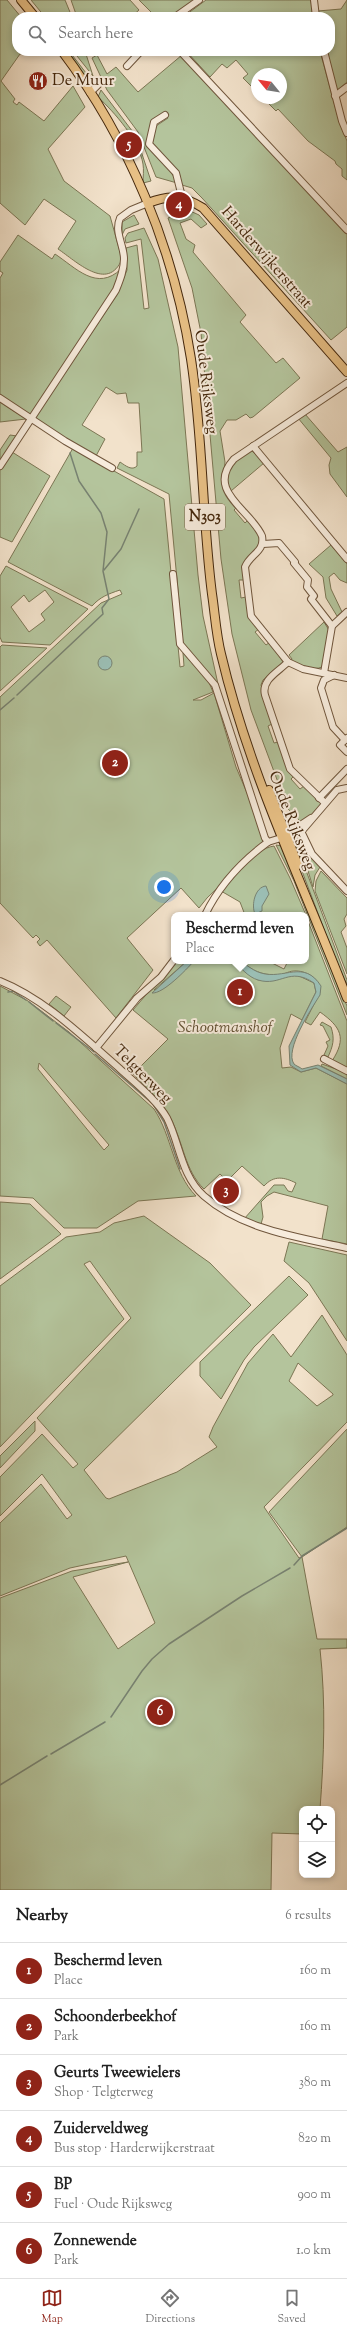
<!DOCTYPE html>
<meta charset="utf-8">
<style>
body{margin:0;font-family:"Sorts Mill Goudy",serif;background:#f2f2f2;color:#222}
.controls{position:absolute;right:12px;bottom:12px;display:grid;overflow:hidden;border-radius:8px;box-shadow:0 2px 6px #0003}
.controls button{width:36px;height:36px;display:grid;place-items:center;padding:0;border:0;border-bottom:1px solid #e0e0e0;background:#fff;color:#222;font:20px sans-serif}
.compass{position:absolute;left:251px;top:68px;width:36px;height:36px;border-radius:50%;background:#fff;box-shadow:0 2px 6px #0003;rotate:300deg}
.you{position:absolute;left:164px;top:887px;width:14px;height:14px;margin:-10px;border:3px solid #fff;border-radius:50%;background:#1a73e8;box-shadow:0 0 0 6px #1a73e833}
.badge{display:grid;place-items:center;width:26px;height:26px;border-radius:50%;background:#8f2418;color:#fff;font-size:13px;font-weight:700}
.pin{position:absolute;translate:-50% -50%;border:2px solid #fff;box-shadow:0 1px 4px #0006}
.popup{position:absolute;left:171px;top:912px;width:138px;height:52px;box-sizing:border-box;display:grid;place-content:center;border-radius:8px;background:#fff;filter:drop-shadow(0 1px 3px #0005);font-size:13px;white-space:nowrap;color:#767676}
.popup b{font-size:15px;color:#222}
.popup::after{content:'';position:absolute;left:50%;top:100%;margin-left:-8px;border:8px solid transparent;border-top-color:#fff}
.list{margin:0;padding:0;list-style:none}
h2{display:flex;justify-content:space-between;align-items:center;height:52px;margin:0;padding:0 16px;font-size:17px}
h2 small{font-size:13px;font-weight:400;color:#767676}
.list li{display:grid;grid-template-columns:26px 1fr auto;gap:12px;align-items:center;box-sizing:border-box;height:56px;padding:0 16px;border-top:1px solid #e0e0e0}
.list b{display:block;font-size:15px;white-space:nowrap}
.list p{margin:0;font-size:13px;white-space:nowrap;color:#767676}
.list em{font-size:13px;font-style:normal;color:#767676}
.icon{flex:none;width:22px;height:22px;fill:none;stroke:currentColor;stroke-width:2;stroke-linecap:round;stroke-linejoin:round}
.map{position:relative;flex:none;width:347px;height:1890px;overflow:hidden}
.search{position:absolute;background:#fff;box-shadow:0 2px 6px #0003;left:12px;right:12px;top:12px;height:44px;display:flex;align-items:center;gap:10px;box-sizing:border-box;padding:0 14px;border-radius:16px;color:#767676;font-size:15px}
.sheet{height:388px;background:#fff}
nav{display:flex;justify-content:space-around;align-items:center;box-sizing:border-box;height:56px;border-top:1px solid #e0e0e0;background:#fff;font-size:11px;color:#767676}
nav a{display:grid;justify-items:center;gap:2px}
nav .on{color:#8f2418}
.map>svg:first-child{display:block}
.green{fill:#b4c49c;stroke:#7c7654;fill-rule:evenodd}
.water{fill:#9bbeb4;stroke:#788271}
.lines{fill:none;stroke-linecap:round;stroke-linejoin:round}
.stream{stroke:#788271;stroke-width:1.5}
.minor-casing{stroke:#70563c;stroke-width:8}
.major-casing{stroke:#44270c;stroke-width:10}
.minor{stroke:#f7ecdd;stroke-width:6}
.major{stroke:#e9c186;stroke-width:8}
.labels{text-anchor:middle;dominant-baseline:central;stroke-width:4;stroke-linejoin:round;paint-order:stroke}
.shield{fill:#f7ecdd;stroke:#7a624b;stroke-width:1}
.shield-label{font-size:15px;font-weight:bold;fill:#44270c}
.poi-label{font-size:16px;fill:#44270c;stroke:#f7ecdd;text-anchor:start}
.street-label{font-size:16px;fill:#44270c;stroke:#f7ecdd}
.park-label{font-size:16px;font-style:italic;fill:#604e30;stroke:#f7ecdd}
</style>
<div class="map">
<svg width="347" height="1890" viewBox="0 0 347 1890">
<rect width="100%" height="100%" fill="#f2e2cb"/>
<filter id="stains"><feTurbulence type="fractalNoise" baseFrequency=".005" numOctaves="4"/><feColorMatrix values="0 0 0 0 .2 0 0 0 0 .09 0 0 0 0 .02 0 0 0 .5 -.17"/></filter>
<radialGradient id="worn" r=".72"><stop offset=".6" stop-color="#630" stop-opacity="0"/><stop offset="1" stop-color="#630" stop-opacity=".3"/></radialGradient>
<!-- green -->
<g class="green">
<path d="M 0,0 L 7,0 L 21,17 L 17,17 L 17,51 L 50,51 L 20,54 L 1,81 L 15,99 L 13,102 L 17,105 L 19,102 L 44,121 L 73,86 L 85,107 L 48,149 L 64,181 L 110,216 L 122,259 C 108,293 76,261 58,249 L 76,221 L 44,199 L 25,225 L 0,203 Z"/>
<polygon points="31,0 65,0 72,17 45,17"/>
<polygon points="71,0 130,0 139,10 131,17 77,17"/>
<polygon points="139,0 195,0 171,17 156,17"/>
<polygon points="206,0 311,0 313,17 183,17"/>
<polygon points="347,0 347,82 337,91 326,51 330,51 330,17 319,17 318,11 341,9"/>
<polygon points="66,51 69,51 93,82 90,85"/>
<polygon points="73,51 85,51 93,76"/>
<polygon points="186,51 320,51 339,121 347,141 347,180 342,176 342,169 336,164 335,161 308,141 278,109 276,111 266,101 269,98 281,98 281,74 257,74 257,92 243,78 248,74 236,60 227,68 222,64 210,77"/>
<polygon points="97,55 107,74 116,67 138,92 182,55 347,233 347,327 331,340 202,198 192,188 182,185 179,172 152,145 156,126 168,118 165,114 154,122 148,146 171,172 177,183 156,177 138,132 107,90 92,58"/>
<path d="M 101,90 L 136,136 L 151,181 L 143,183 C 143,177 144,170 143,164 C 139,140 115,113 98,97 Z"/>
<polygon points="188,210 199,215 207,224 201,228 191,219 180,223 186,239 195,245 193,252 246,315 240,322 276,363 283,358 300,378 253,417 250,418 246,414 236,420 227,420 220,431 225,462 223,482 237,507 234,510 245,523 248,520 258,534 260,541 257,548 245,561 244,580 239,580 241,598 246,597 249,616 259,629 255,632 266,645 270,642 283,662 263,680 261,685 272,724 268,726 274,743 278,742 294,776 291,779 300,789 304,786 322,803 303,824 288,809 251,710 232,634 221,559 201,333 192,288 168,218"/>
<polygon points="134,215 139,224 125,229 122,235 122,222"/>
<path d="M 144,228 L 158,259 L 178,347 L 198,575 L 203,616 L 218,684 L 183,644 L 169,494 L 117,468 L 120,462 C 126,466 132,471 137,466 L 137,452 L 142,452 L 139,403 L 128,403 L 126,393 L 117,394 L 106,387 L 82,425 L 105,439 L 96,456 L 34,419 L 117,295 L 127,270 L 126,248 L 137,245 L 144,309 L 149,308 L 141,239 L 126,243 L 125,238 L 128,233 Z"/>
<path d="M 18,235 L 52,259 L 55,254 C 76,268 97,292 121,269 L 113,292 L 30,416 L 0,395 L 0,278 L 3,273 L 0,271 L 0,262 Z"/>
<polygon points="0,402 26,419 0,422"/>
<polygon points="305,414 338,452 347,447 347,497 330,474 329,465 331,458 298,418"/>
<polygon points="10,435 17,436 0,462 0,450"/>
<path d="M 73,448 L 164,499 L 180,667 L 184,666 L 183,653 L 208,680 L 213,692 L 193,700 L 201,700 L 214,693 L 236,767 L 267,840 L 207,898 L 199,908 L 181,888 L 127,938 L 153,970 L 116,1018 L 47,940 L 40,946 L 37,942 L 40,939 L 36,935 L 33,938 L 0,903 L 0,697 L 101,603 L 122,594 L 120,590 C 108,594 100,597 92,606 L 8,562 Z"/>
<path d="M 251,450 L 264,463 L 231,491 C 220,471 237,460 251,450 Z"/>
<polygon points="12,452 50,476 12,542 0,537 0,470"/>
<polygon points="331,545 347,564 347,583 340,580 334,573 329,577 331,589 342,612 337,616 326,598 323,577 309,564"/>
<path d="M 6,566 L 88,609 L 50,645 L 2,642 L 0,637 L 0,576 ZM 45,590 L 54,602 L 41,614 L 45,620 L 29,632 L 11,607 L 24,595 L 29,602 Z"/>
<path d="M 324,622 L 330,632 L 322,667 C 313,671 299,666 291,661 L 292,659 L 289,655 Z"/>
<polygon points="2,645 47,648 0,691 0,647"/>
<polygon points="298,839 301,840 309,856 320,867 315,875 313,887"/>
<polygon points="295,841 347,980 347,984 341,974 294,850"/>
<polygon points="276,845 282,846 347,1006 347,1015 294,881"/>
<path d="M 274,846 L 290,878 L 306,915 L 245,915 L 240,902 L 221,891 C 233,875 254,849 274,846 Z"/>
<polygon points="321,871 347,898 347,914 344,919 346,926 341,932 347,948 347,974 315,891 316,881"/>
<path d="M 306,916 L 347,1021 L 347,1068 L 332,1061 C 347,1038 341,1027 320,1012 L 311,1025 L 305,1022 L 320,992 C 322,979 305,970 294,971 C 288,971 282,976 276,975 C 263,975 251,971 242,961 L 268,961 L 284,969 L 288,961 L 306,961 Z"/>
<path d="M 175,961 L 187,961 L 154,990 L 170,983 L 194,961 L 234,961 L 242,969 L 258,980 L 297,975 L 314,983 L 316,992 L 302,1020 L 291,1014 L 280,1048 L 282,1068 L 291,1067 L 301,1072 L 316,1068 L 347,1084 L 347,1244 L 322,1239 L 328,1206 L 274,1192 L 267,1196 L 261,1202 L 263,1217 L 261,1224 L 244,1219 L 274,1185 L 284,1185 L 288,1191 L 292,1192 L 296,1183 C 284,1177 274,1175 264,1186 L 242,1166 L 227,1181 L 220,1174 L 204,1189 C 185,1171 183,1142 171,1119 C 162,1101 147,1088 133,1074 L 168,1039 L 133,1010 Z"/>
<path d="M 0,986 L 28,1001 L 69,1032 L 154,1109 C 172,1136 173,1173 196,1196 L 138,1201 L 97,1228 L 64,1228 L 33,1198 L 0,1196 ZM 39,1063 L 109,1145 L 104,1150 L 38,1069 Z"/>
<polygon points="56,996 71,1007 64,1016 49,1004"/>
<path d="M 322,1022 L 331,1027 C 335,1039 333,1046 328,1057 L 324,1055 L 328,1046 L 326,1042 L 330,1040 L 323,1026 L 320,1025 Z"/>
<polygon points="322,1064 347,1073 347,1079 321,1066"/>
<polygon points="0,1202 30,1204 61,1234 0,1279"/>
<path d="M 144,1216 L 210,1263 L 251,1305 L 84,1470 L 106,1498 L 109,1499 L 177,1472 L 217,1447 L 209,1437 L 213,1427 L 248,1363 L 273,1334 L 291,1357 L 322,1315 L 347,1355 L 347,1422 L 264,1507 L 299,1558 L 302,1557 L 269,1512 L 347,1429 L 347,1527 L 302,1557 L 317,1639 L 347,1639 L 347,1648 L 320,1649 C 326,1703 324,1757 320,1809 L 302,1809 L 302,1834 L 272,1833 L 271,1890 L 0,1890 L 0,1598 L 72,1571 L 128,1562 L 73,1577 L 118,1649 L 155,1623 L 126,1556 L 70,1568 L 0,1596 L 0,1523 L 41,1484 L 67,1519 L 72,1515 L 42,1474 L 0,1516 L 0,1477 L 42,1434 L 73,1468 L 78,1464 L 37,1418 L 131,1318 L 90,1261 L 84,1264 L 124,1319 L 0,1447 L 0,1286 L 66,1237 L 100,1232 L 114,1223 ZM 298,1363 L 333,1394 L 333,1395 L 317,1406 L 289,1381 Z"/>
<polygon points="289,1242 347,1255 347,1341 309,1283 284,1261"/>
<polygon points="289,1276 308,1295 254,1347 244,1360 221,1399 200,1376 200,1362"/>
<polygon points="35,1421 35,1431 0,1468 0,1456"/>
</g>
<!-- water -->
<g class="water">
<circle cx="105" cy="663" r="7"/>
<path d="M 266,886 L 269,894 L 262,906 L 262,911 L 255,914 C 251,905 255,887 266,886 Z"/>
<path d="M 187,961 L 194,961 C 186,970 163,994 152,993 Z"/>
<path d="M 234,961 C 245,961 250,970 261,973 C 284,980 304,959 321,986 L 320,995 C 312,1008 284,1050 294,1064 C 296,1066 300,1067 302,1069 L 318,1065 L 347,1079 L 347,1084 L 316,1068 L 301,1072 L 290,1065 L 289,1046 L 316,992 L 314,983 C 289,966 281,987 258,980 C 248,977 241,968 234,961 Z"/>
</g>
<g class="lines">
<!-- stream -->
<g class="stream">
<polyline points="104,570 121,549 139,509"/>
<polyline points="17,695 103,614 102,608 109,599 103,571 107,532 101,513 79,481 70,453"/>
<polyline points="0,710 14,698"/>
<polyline points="8,992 13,991 26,1000"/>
<polyline points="29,1002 53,1021"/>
<polyline points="56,1023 94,1052"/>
<polyline points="95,1054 153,1104 164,1122 180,1169"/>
<polyline points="294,1565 302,1556 347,1528"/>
<polyline points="111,1717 142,1671 152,1659 169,1644 242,1596 290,1568"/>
<polyline points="51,1754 105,1722"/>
<polyline points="0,1785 47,1756"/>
</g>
<!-- minor casing -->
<g class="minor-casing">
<g id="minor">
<polyline points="314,0 316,17"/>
<polyline points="175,17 199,0"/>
<polyline points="180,51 347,230"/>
<polyline points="324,51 342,121 347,133"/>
<polyline points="127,66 141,51"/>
<polyline points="90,93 99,84"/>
<polyline points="335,96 347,87"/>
<polyline points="165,115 154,122 149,144 176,173 182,197"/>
<path d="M 347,383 L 234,459 C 205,491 251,510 262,536 C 265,552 250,554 245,567 L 251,616 L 288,662 L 303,669 L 347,678"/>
<polyline points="0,398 65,441 112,468"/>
<polyline points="253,446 347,559"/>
<path d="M 0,466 L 116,290 C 120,280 124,270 124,259 C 124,245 114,232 120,218 L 131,210 L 148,203"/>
<polyline points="263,544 279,543 295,562 294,563 308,580 307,587 314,596 311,599 332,626"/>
<polyline points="173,574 180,644 215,685 265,838 268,842 281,838 311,818"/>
<path d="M 288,662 C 278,672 261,680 265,695 L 290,769 L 325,803"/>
<polyline points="324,673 332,626 347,612"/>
<polyline points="334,675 324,680 321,688 333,727 345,740"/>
<polyline points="347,738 340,745 347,752"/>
<polyline points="319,798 347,769"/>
<polyline points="300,829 312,854 347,891"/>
<polyline points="285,839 288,840 301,832 337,790 347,788"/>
<path d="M 205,915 C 219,886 242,861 268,842"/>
<path d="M 0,981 C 45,999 83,1037 119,1068 C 135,1083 156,1099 167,1118 C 180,1144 181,1176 204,1196 C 243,1230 298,1237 347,1248"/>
<polyline points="96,1048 137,998 161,977 174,960"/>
<polyline points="324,1059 347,1071"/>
</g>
</g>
<!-- major casing -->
<g class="major-casing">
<g id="major">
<polyline points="21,0 35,17"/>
<path d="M 62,51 C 129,140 174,249 191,359 C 203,436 202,516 212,594 C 215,614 216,634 221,654 C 249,773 303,884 347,998"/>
<path d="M 148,203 C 169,195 183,195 203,208 L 347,372"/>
<polyline points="269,790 298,865"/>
</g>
</g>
<!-- minor -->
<use href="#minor" class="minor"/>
<!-- major -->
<use href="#major" class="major"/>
</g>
<!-- icons -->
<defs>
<g id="restaurant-disc" transform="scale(1)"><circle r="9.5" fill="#8f2418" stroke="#f7ecdd"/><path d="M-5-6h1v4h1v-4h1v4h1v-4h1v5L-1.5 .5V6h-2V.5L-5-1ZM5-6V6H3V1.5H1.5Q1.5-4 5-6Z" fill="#fff"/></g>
</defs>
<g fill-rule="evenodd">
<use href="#restaurant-disc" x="38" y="81"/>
</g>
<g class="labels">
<!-- shield labels -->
<rect class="shield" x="185" y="504" width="40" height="26" rx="3"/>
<g class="shield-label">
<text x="205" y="517">N303</text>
</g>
<!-- poi labels -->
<g class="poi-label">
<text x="52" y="81">De Muur</text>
</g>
<!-- street labels -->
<g class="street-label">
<text transform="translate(266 258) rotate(49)">Harderwijkerstraat</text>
<text transform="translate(205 382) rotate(83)">Oude Rijksweg</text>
<text transform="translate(291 821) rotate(69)">Oude Rijksweg</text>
<text transform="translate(142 1075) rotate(45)">Telgterweg</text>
</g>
<!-- park labels -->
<g class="park-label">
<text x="225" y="1028">Schootmanshof</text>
</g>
</g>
<rect width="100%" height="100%" filter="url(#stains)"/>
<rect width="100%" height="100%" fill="url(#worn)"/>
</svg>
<div class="controls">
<button><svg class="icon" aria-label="locate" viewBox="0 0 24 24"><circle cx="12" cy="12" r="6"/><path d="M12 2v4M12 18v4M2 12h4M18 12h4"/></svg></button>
<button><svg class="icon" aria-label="layers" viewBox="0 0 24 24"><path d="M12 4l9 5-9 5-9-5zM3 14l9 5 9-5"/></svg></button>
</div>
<svg class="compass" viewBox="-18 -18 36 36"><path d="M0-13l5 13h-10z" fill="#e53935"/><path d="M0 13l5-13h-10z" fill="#767676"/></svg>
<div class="you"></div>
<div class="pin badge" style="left:240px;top:992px">1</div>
<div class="popup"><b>Beschermd leven</b>Place</div>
<div class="pin badge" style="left:115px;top:763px">2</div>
<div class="pin badge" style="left:226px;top:1191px">3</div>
<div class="pin badge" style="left:179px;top:205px">4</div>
<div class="pin badge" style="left:129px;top:145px">5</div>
<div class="pin badge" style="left:160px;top:1712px">6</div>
<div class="search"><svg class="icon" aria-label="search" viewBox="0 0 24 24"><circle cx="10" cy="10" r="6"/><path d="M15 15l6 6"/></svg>Search here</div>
</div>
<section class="sheet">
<h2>Nearby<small>6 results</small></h2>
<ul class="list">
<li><span class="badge">1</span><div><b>Beschermd leven</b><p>Place</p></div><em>160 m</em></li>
<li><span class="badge">2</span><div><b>Schoonderbeekhof</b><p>Park</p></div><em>160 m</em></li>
<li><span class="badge">3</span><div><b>Geurts Tweewielers</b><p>Shop · Telgterweg</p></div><em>380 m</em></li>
<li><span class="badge">4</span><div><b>Zuiderveldweg</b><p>Bus stop · Harderwijkerstraat</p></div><em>820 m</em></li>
<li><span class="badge">5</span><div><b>BP</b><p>Fuel · Oude Rijksweg</p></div><em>900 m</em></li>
<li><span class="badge">6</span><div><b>Zonnewende</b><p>Park</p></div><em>1.0 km</em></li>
</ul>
</section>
<nav>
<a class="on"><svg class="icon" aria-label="map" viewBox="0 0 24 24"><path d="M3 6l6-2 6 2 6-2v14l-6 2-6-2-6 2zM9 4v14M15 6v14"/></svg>Map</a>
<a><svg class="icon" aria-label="directions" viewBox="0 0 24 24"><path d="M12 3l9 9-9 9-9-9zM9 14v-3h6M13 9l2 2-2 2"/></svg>Directions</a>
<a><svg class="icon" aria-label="saved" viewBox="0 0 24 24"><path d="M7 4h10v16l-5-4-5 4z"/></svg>Saved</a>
</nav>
